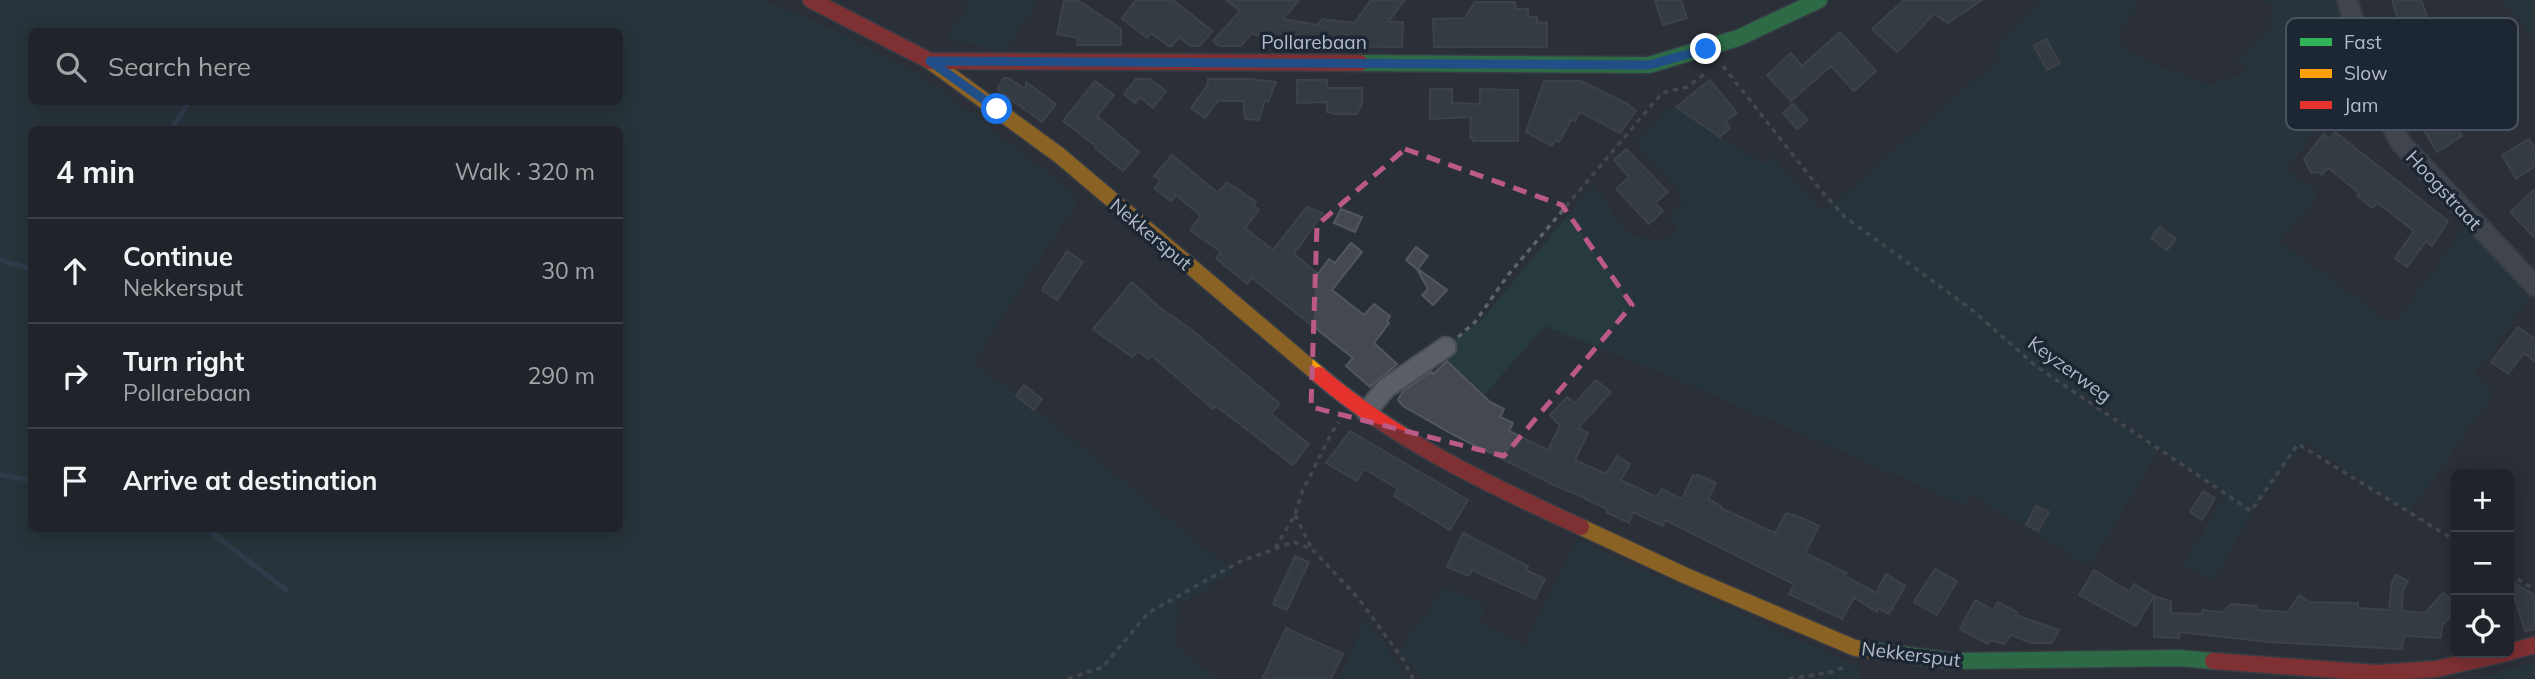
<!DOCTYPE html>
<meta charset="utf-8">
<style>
body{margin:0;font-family:Mulish,sans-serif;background:#2d3036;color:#f1f3f6}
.controls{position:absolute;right:21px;bottom:21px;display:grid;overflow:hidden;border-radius:10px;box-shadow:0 4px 18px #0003}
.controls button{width:63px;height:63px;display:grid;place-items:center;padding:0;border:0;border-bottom:2px solid #3d4147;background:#20242a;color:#f1f3f6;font:35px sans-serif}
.stop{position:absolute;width:21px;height:21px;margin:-16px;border:5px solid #1a73e8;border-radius:50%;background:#fff}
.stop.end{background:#1a73e8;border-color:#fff;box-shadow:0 2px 7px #0008}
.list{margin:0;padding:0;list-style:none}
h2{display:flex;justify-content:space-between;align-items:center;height:91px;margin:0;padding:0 28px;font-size:30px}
h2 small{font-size:23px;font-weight:400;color:#a2a4a8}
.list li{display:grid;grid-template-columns:46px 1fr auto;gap:21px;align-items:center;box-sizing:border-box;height:105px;padding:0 28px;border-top:2px solid #3d4147}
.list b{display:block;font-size:26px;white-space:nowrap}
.list p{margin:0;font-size:23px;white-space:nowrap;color:#a2a4a8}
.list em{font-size:23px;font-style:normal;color:#a2a4a8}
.icon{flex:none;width:38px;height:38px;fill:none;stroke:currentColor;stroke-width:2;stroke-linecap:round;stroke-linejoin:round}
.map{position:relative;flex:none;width:2535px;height:679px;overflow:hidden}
.search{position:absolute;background:#20242a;box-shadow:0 4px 18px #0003;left:28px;top:28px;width:595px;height:77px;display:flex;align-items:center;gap:18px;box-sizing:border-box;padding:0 24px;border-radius:10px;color:#a2a4a8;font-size:26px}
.panel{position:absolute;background:#20242a;box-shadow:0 4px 18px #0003;left:28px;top:126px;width:595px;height:406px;border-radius:10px}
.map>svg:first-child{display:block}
.green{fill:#273a3e;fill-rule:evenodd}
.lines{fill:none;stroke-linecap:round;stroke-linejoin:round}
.stream{stroke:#384963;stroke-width:5}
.building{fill:#444950;stroke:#52575f;stroke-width:2}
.street-casing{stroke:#484c53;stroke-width:23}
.fast-casing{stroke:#484c53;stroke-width:19}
.slow-casing{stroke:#484c53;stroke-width:19}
.jam-casing{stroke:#484c53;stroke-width:19}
.path{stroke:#5d636a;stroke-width:3.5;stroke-dasharray:5 5;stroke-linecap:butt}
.street{stroke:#5a5e66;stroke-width:19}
.fast{stroke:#30b455;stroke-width:16}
.slow{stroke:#ff9f0a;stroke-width:16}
.jam{stroke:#e5322d;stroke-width:16}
.route{stroke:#1a73e8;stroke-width:9}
.marked{fill:none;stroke:#bc5a87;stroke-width:5;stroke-dasharray:14 9;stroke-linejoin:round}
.labels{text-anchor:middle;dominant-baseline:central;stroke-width:7;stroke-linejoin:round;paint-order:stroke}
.street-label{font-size:19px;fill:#b4bcc9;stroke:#1d2633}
.key{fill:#1d2633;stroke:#4a5360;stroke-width:2}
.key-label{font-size:19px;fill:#b4bcc9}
</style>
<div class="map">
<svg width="2535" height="679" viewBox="0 0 2535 679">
<rect width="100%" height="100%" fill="#2a3038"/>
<!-- green -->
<g class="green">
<path d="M 0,0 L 762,0 L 838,31 L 932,83 L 1080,198 L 972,363 L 1012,390 L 1233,572 L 1179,605 L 1174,646 L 1220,679 L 0,679 ZM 32,32 L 620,32 L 620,102 L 32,102 ZM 32,130 L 620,130 L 620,528 L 32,528 Z"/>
<polygon points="970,0 1040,0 1004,51 947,39"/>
<polygon points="2042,0 2132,0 2138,7 2121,26 2117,42 2150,63 2211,85 2243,74 2247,69 2237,58 2269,26 2275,10 2263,0 2336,0 2369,99 2352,114 2341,103 2285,168 2319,194 2280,242 2394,325 2465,227 2531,297 2474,375 2494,393 2409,513 2305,442 2252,513 2212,581 2184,564 2226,495 2086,396 2084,399 2159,450 2089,566 1970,494 1964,505 1667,375 1545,326 1485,394 1437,351 1482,320 1594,183 1625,231 1659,243 1678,228 1668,218 1686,201 1636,142 1670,105 1763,164 1772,156 1823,213 2001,57 1993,49"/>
<polygon points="2503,0 2534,0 2535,41"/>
<polygon points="1577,540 1861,668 1860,679 1422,679 1400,651 1444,587 1486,606 1479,623 1525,645"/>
<polygon points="1366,618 1408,679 1339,679"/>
<polygon points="2535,662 2535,679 2474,679"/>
</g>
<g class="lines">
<!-- stream -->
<g class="stream">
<polyline points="171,130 189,102"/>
<polyline points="0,260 32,269"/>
<polyline points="0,475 32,480"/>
<polyline points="206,528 286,590"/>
</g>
</g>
<!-- building -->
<g class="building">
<polygon points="1064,0 1079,1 1121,29 1121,45 1077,45 1078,38 1057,34"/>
<polygon points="1136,0 1173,0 1212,31 1200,46 1190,46 1179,37 1172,46 1168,46 1151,33 1147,38 1122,18"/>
<polygon points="1226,0 1299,0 1283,19 1317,25 1323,19 1354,23 1371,0 1405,0 1388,22 1403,22 1402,47 1312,46 1296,44 1296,34 1290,46 1282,46 1252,33 1241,46 1219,46 1213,41 1240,11"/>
<polygon points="1655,0 1681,0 1687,18 1663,25"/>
<polygon points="1904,0 1982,0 1948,23 1934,14 1897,52 1872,29"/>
<polygon points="2392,0 2421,0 2436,41 2447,37 2449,40 2457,38 2469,49 2458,57 2462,70 2449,77 2444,74 2433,74 2427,66 2425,52 2399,23"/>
<polygon points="1475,2 1515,2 1516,9 1528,9 1528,17 1537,17 1537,23 1547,22 1547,47 1434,47 1433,19 1465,18"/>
<polygon points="1840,32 1876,71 1854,91 1831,66 1791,101 1767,75 1791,53 1802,66"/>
<polygon points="2046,39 2060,63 2047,70 2034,46"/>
<polygon points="1004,78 1008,78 1025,89 1026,82 1056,104 1042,122 997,89"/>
<polygon points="1136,79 1150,79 1166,91 1153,108 1140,97 1135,103 1124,94"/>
<polygon points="1208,79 1249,79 1276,82 1268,102 1265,101 1259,120 1245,119 1243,101 1218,101 1205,118 1191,108 1208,84"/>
<polygon points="1297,80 1327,80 1327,88 1362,88 1362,104 1357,114 1335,114 1327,112 1327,102 1297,103"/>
<polygon points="1710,80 1737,113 1726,121 1730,128 1720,137 1676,107"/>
<polygon points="1095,81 1114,95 1097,116 1139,152 1123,171 1095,148 1096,146 1063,121"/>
<polygon points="1544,81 1581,81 1626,103 1636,111 1620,133 1580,112 1575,121 1572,119 1559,142 1556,140 1552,146 1526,132"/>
<polygon points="1430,89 1452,89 1452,103 1480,104 1480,89 1518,90 1518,141 1473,141 1473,138 1470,138 1471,117 1430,119"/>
<polygon points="2421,93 2435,115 2445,109 2462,136 2437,152 2405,98"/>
<polygon points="1793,104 1808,120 1797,129 1783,113"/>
<polygon points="2335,132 2448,221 2432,246 2426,241 2407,267 2395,258 2414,231 2378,203 2372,208 2357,196 2359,193 2328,168 2322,175 2318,172 2312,173 2309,169 2304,159 2324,134 2330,139"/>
<polygon points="2529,139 2535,148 2535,166 2516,179 2502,155"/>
<polygon points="1626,149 1668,192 1655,203 1663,211 1649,224 1616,189 1629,177 1614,160"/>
<polygon points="1172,155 1218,193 1227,182 1256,202 1253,205 1259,210 1245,228 1273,250 1307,207 1323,213 1294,254 1318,274 1329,259 1335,263 1351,243 1362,252 1332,290 1364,315 1374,304 1390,316 1387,321 1389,323 1374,343 1397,364 1370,387 1346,366 1353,358 1252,278 1247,284 1216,258 1221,252 1190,230 1201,216 1176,195 1171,201 1154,188 1161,181 1154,176"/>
<polygon points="2535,189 2535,238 2510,212"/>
<polygon points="1341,209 1362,217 1355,232 1334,223"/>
<polygon points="2160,227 2176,239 2167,250 2151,238"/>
<polygon points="1416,247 1428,256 1418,269 1447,290 1433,305 1422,295 1428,289 1417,269 1406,260"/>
<polygon points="1067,251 1083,262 1057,300 1042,290"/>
<polygon points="1132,282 1160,308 1192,330 1280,404 1271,414 1309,444 1293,465 1216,406 1213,409 1151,355 1148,359 1138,351 1132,357 1093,329"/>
<polygon points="2518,327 2535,339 2535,362 2524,353 2508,374 2491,362"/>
<polygon points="1447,361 1490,402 1504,409 1500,417 1513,423 1509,431 1548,450 1560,426 1550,415 1567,397 1575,403 1596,380 1611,392 1578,428 1588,433 1575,460 1606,474 1617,456 1630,464 1621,480 1656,497 1662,489 1682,499 1693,475 1696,477 1698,475 1716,483 1708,499 1721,506 1721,508 1775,533 1786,513 1795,516 1795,515 1819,526 1805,553 1847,573 1845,576 1876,593 1886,574 1905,586 1889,614 1878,608 1877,612 1854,598 1842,619 1789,594 1794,584 1665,520 1663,526 1633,512 1629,523 1612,515 1606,512 1607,509 1585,499 1586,498 1558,487 1452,434 1403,406 1398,400 1403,391 1431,372 1433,374"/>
<polygon points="1024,385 1042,399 1034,410 1016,396"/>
<polygon points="1350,431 1468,500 1450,530 1394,496 1398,489 1364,469 1357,481 1326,463"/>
<polygon points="2203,491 2215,498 2202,520 2190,512"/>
<polygon points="2036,506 2049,512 2038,531 2026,525"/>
<polygon points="1463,533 1528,566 1526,570 1545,579 1535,599 1472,570 1469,576 1447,567"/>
<polygon points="1295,556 1309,562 1287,610 1273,604"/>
<polygon points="1935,569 1957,581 1937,615 1914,602"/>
<polygon points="2094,570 2130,592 2134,584 2154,596 2136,626 2079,595"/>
<polygon points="2396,575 2408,581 2403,590 2402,611 2425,613 2443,593 2456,604 2456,610 2442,626 2441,638 2404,636 2402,649 2269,642 2179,632 2179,638 2154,637 2154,596 2171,601 2171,613 2202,614 2202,610 2222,612 2232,604 2257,606 2256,610 2288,612 2299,595 2310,602 2358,603 2358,608 2389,610 2392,582"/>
<polygon points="2509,580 2535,595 2535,629 2525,631"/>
<polygon points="1975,600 1993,610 1998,602 2017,612 2016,615 2059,630 2052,643 2031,643 2011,635 2004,644 1990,640 1988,644 1960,629"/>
<polygon points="1286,628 1343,654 1331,679 1262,679"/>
</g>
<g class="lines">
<!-- street casing -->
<g class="street-casing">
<g id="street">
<polyline points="2347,0 2378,99 2400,142 2535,286"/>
<polyline points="1366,412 1386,388 1446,347"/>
</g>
</g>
<!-- fast casing -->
<g class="fast-casing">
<g id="fast">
<polyline points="1360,63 1649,65 1738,38 1819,0"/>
<polyline points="1869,650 1953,661 2178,658 2213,661"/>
</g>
</g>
<!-- slow casing -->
<g class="slow-casing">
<g id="slow">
<polyline points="930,61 1059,155 1319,375"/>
<polyline points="1581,527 1684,575 1855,648 1869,650"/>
</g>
</g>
<!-- jam casing -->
<g class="jam-casing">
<g id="jam">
<polyline points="811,0 930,61 1360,63"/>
<path d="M 1319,375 C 1396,441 1489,485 1581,527"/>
<polyline points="2509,652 2535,645"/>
<polyline points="2213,661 2377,673 2436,669 2508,653"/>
</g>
</g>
<!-- path -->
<g class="path">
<polyline points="1723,66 1823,193 1845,217 1971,309 2037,367 2251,511 2298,444 2456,541"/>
<polyline points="1458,337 1475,322 1508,275 1662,93 1687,87 1706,73"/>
<polyline points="1295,515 1311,547"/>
<polyline points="1275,548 1295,515 1302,492 1332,432 1339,422"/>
<polyline points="2509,574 2535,590"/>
<polyline points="1068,679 1103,667 1148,613 1239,562 1294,542 1312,549 1359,599 1404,661 1413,679"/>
<polyline points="1789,679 1831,672 1845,667"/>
</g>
<!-- street -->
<use href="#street" class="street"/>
<!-- fast -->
<use href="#fast" class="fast"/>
<!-- slow -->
<use href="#slow" class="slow"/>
<!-- jam -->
<use href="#jam" class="jam"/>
</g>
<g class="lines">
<!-- route -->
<polyline class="route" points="997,109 930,61 1649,65 1706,49"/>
</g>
<!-- marked area -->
<path d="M0 0H2535V679H0ZM 1405,149 L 1562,205 L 1632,305 L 1504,456 L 1311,407 L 1317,225 Z" fill="#2a3038" fill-opacity=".55" fill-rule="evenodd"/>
<path class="marked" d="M 1405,149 L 1562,205 L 1632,305 L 1504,456 L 1311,407 L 1317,225 Z"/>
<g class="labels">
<!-- street labels -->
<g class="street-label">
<text x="1314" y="42">Pollarebaan</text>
<text transform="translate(2444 190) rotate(47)">Hoogstraat</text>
<text transform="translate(1151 234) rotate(40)">Nekkersput</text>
<text transform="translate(2070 369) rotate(36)">Keyzerweg</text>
<text transform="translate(1911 654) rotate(7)">Nekkersput</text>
</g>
</g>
<!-- legend -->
<rect x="2286" y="18" width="232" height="112" rx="10" class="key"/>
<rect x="2300" y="38" width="32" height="8" fill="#30b455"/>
<rect x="2300" y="69" width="32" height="9" fill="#ff9f0a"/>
<rect x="2300" y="101" width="32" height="8" fill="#e5322d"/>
<g class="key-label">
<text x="2344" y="49">Fast</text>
<text x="2344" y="80">Slow</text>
<text x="2344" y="112">Jam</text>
</g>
</svg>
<div class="controls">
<button>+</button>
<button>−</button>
<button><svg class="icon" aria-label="locate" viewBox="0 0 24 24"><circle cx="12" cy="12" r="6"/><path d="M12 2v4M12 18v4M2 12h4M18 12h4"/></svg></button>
</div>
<div class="stop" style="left:997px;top:109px"></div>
<div class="stop end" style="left:1706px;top:49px"></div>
<div class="search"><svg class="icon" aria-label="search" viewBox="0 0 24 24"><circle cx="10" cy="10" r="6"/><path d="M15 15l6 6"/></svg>Search here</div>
<section class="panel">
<h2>4 min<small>Walk · 320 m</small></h2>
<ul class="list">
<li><svg class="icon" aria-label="ahead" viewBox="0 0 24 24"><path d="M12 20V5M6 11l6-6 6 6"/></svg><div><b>Continue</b><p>Nekkersput</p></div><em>30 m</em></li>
<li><svg class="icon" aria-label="right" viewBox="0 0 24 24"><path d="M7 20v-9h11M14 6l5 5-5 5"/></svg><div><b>Turn right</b><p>Pollarebaan</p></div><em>290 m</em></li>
<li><svg class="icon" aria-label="arrive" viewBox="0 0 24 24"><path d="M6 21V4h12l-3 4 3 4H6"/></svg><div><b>Arrive at destination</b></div></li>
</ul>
</section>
</div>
